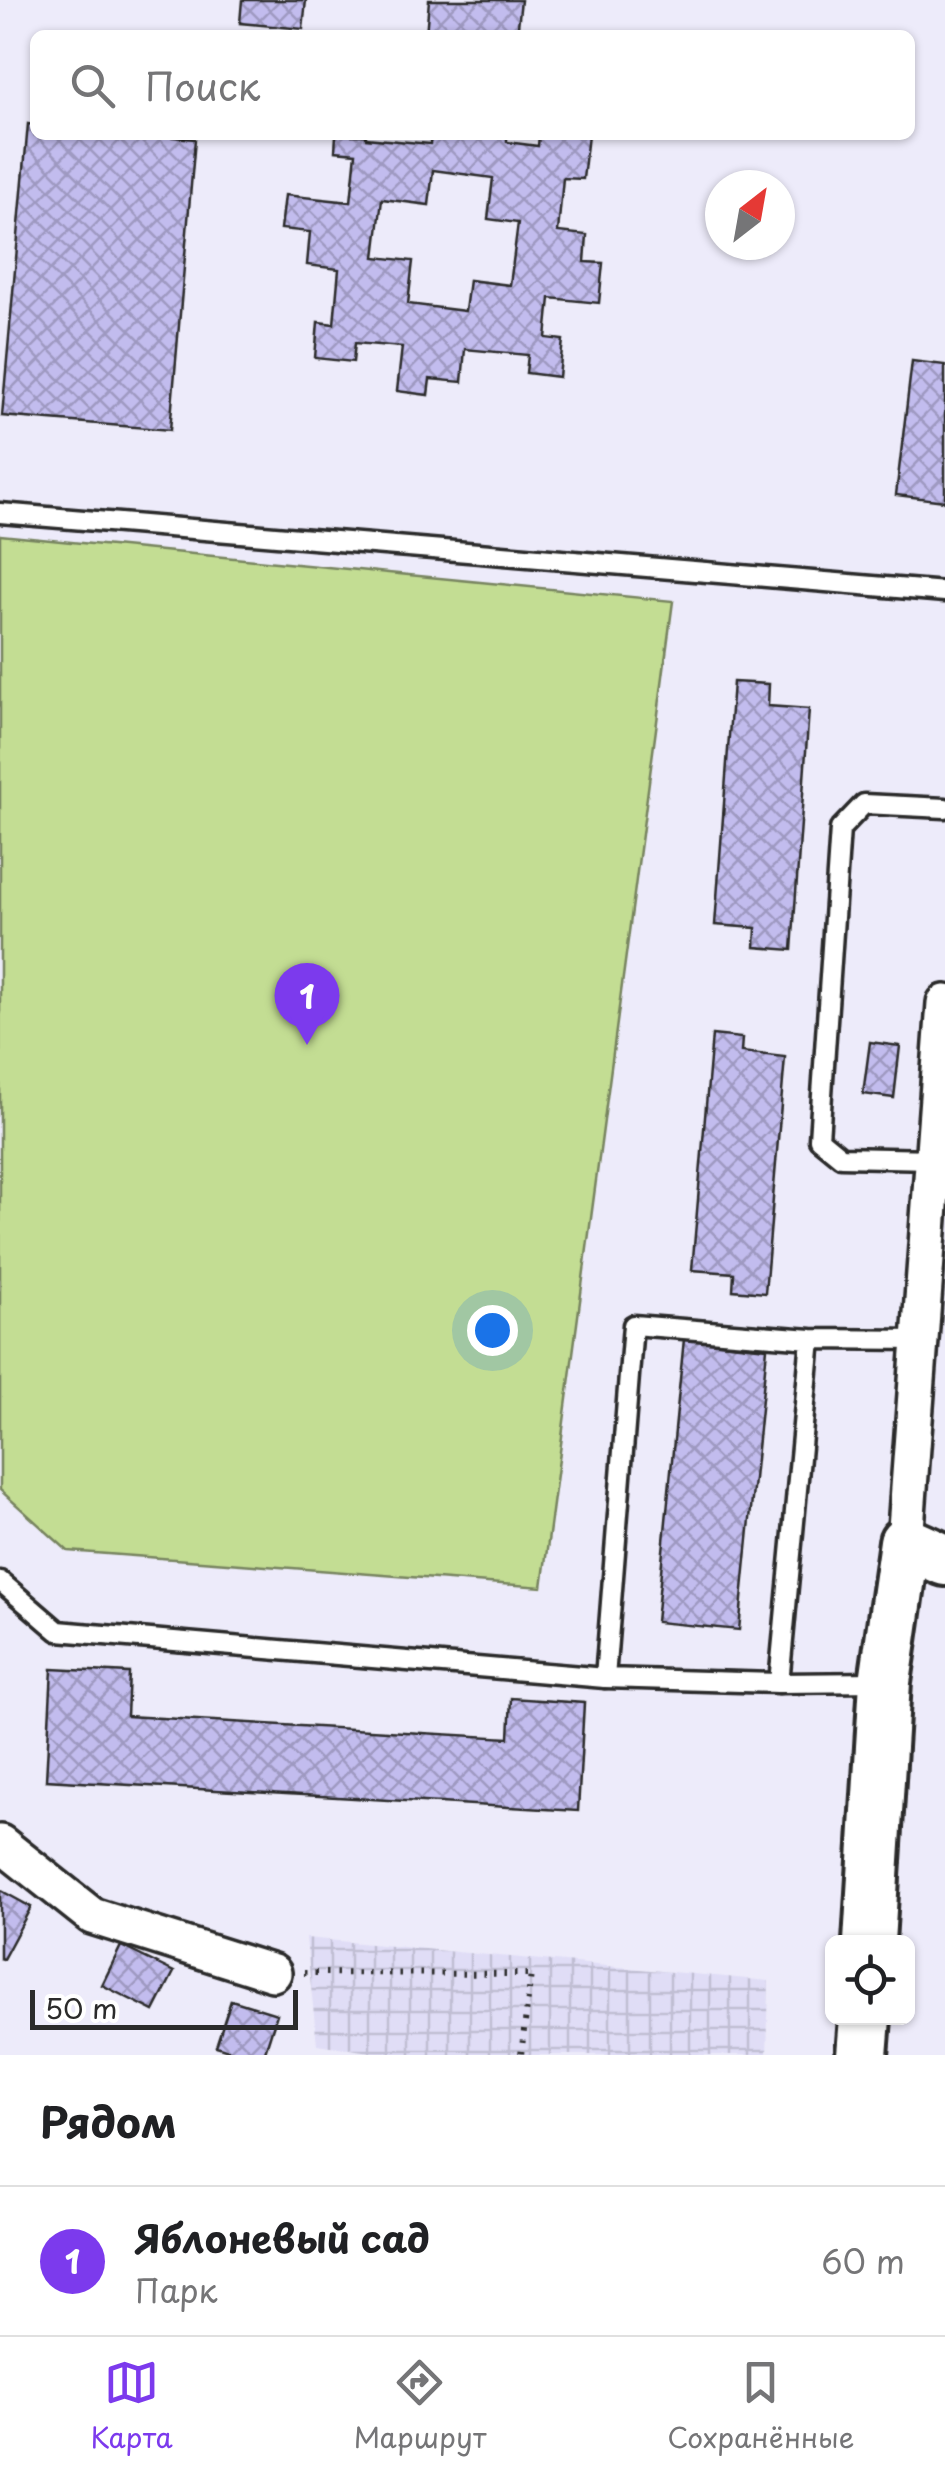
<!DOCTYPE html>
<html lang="ru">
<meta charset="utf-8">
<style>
body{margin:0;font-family:"Playpen Sans",sans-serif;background:#f6f6f6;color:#202124}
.controls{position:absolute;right:30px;bottom:30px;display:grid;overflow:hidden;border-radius:15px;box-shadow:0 2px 8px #0004}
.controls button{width:90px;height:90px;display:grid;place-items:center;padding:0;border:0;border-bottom:2px solid #e0e0e0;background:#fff;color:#202124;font:50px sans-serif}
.compass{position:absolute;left:705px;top:170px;width:90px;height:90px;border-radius:50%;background:#fff;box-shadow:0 2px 8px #0004;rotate:31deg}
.scale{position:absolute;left:30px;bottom:25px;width:268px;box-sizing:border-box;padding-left:10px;border:5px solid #2b2b2b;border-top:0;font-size:28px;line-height:35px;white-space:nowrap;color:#2b2b2b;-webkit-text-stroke:8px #fff;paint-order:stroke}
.you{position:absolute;left:492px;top:1330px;width:35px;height:35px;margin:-25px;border:8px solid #fff;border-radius:50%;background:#1a73e8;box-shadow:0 0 0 15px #1a73e833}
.badge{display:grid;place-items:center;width:65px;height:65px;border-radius:50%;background:#7c3aed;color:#fff;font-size:32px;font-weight:700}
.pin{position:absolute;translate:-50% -82px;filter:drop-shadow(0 2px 5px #0008)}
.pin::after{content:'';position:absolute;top:52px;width:35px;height:30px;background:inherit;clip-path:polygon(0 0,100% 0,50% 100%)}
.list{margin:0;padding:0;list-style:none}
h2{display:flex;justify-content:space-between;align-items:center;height:130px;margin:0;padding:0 40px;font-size:42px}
h2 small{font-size:32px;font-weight:400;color:#757577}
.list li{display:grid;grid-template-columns:65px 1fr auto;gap:30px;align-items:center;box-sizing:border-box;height:150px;padding:0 40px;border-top:2px solid #e0e0e0}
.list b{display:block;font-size:38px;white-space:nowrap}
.list p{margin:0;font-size:32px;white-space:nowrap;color:#757577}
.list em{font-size:32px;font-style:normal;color:#757577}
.icon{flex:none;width:55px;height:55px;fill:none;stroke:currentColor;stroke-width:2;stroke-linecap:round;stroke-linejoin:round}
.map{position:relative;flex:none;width:945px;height:2055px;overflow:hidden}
.search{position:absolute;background:#fff;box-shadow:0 2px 8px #0004;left:30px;right:30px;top:30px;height:110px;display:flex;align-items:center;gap:25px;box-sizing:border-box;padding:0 35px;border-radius:15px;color:#757577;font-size:38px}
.sheet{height:280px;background:#fff}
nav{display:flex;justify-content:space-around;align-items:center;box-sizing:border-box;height:140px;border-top:2px solid #e0e0e0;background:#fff;font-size:28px;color:#757577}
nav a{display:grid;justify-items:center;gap:5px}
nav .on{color:#7c3aed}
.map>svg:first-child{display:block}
.industrial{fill:url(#industrial-grid)}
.green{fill:#c3dd93;stroke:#77845f;stroke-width:2.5}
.building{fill:url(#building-cross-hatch);stroke:#2b2b2b;stroke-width:2.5;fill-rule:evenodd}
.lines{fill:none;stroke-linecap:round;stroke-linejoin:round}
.lane-casing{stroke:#2b2b2b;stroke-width:25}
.street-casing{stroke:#2b2b2b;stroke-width:42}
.secondary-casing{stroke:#2b2b2b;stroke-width:58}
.path{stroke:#2b2b2b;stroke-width:6;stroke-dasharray:2.5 8;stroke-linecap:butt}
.lane{stroke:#fff;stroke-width:18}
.street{stroke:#fff;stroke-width:35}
.secondary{stroke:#fff;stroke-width:50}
</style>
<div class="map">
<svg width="945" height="2055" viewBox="0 0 945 2055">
<defs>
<pattern id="industrial-grid" width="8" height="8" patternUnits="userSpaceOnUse" patternTransform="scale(2.5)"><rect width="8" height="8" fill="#e0ddf6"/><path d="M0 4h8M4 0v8" fill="none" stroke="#c0bed3"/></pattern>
<pattern id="building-cross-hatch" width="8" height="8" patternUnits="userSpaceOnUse" patternTransform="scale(2.5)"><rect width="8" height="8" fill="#c2bcee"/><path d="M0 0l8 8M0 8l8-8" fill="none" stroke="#9e99c1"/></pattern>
</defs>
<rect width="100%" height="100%" fill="#edebfa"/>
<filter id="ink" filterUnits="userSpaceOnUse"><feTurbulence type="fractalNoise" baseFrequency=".01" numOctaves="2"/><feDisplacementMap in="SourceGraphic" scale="20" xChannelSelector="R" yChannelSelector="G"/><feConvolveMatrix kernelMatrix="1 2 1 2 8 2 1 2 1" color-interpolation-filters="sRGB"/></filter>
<g filter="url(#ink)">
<!-- industrial -->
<polygon class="industrial" points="306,1938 769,1981 767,2055 389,2055 317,2044"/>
<!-- green -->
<polygon class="green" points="0,535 673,601 542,1587 68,1551 0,1490"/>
<!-- building -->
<g class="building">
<polygon points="242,0 306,0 303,29 240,23"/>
<polygon points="429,0 521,0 517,35 426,35"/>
<polygon points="28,124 35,125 35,135 153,135 195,139 170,430 2,416"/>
<path d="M 336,135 L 366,135 L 366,138 L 430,144 L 431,135 L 507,135 L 507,142 L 538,146 L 539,135 L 588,135 L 583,179 L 563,178 L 558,232 L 587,235 L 585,262 L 603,263 L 599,303 L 550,298 L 546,338 L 563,340 L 559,377 L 526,373 L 528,355 L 465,349 L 462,382 L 430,379 L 428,395 L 397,391 L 402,347 L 355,343 L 353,362 L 315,358 L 318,322 L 334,324 L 339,269 L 307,265 L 310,232 L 281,229 L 285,195 L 351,202 L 356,153 L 335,151 ZM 433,170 L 493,178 L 488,219 L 518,223 L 510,285 L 469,280 L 465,311 L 408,304 L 413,261 L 375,257 L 382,199 L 429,205 Z"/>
<polygon points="912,361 945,365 945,501 896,495"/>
<polygon points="733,682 769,684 768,706 809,709 792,950 755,947 756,928 715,925"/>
<polygon points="712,1035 742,1038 741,1052 785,1057 765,1293 733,1290 734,1273 692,1270"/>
<polygon points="870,1042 900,1046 894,1098 863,1094"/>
<polygon points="684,1339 767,1348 739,1630 656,1622"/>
<polygon points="52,1669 129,1673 127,1716 509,1738 511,1698 584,1703 578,1811 46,1780"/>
<polygon points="0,1890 31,1907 3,1959 0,1958"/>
<polygon points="121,1946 174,1972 154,2011 102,1985"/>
<polygon points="231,2000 277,2014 264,2055 243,2055 216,2046"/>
</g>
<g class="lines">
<!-- lane casing -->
<g class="lane-casing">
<g id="lane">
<polyline points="0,513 945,592"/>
<polyline points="933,1159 841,1157 819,1139 840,829 864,804 945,808"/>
<polyline points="811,1339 633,1325 605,1678 779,1683 811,1339 921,1340"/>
<polyline points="0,1581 58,1631 605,1678"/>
<polyline points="779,1683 880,1682"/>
</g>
</g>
<!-- street casing -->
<g class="street-casing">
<g id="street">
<polyline points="905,1542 945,1003"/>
<polyline points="0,1843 92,1916 273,1973"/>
</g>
</g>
<!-- secondary casing -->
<g class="secondary-casing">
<g id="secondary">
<polyline points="869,1942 885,1682 905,1542 945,1560"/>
<polyline points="862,2055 865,2018"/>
</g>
</g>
<!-- path -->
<polyline class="path" points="304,1973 531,1974 521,2055"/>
<!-- lane -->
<use href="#lane" class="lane"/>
<!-- street -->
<use href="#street" class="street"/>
<!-- secondary -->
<use href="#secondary" class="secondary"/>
</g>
</g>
</svg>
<div class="controls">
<button><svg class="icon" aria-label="locate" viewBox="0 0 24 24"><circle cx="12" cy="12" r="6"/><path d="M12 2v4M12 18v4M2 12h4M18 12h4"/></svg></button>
</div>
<svg class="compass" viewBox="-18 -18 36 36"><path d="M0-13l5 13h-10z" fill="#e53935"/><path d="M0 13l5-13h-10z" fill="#757577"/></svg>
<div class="scale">50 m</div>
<div class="you"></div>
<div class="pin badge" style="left:307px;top:1045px">1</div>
<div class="search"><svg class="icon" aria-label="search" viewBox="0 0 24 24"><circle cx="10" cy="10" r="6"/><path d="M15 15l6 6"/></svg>Поиск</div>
</div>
<section class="sheet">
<h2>Рядом<small></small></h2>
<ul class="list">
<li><span class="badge">1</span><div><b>Яблоневый сад</b><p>Парк</p></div><em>60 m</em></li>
</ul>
</section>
<nav>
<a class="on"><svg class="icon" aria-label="map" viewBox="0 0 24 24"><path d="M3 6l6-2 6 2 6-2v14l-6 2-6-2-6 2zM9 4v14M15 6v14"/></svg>Карта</a>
<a><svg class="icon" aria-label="directions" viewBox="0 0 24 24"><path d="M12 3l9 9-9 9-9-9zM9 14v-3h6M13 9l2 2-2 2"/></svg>Маршрут</a>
<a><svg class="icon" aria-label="saved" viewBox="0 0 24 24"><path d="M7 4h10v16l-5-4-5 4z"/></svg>Сохранённые</a>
</nav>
